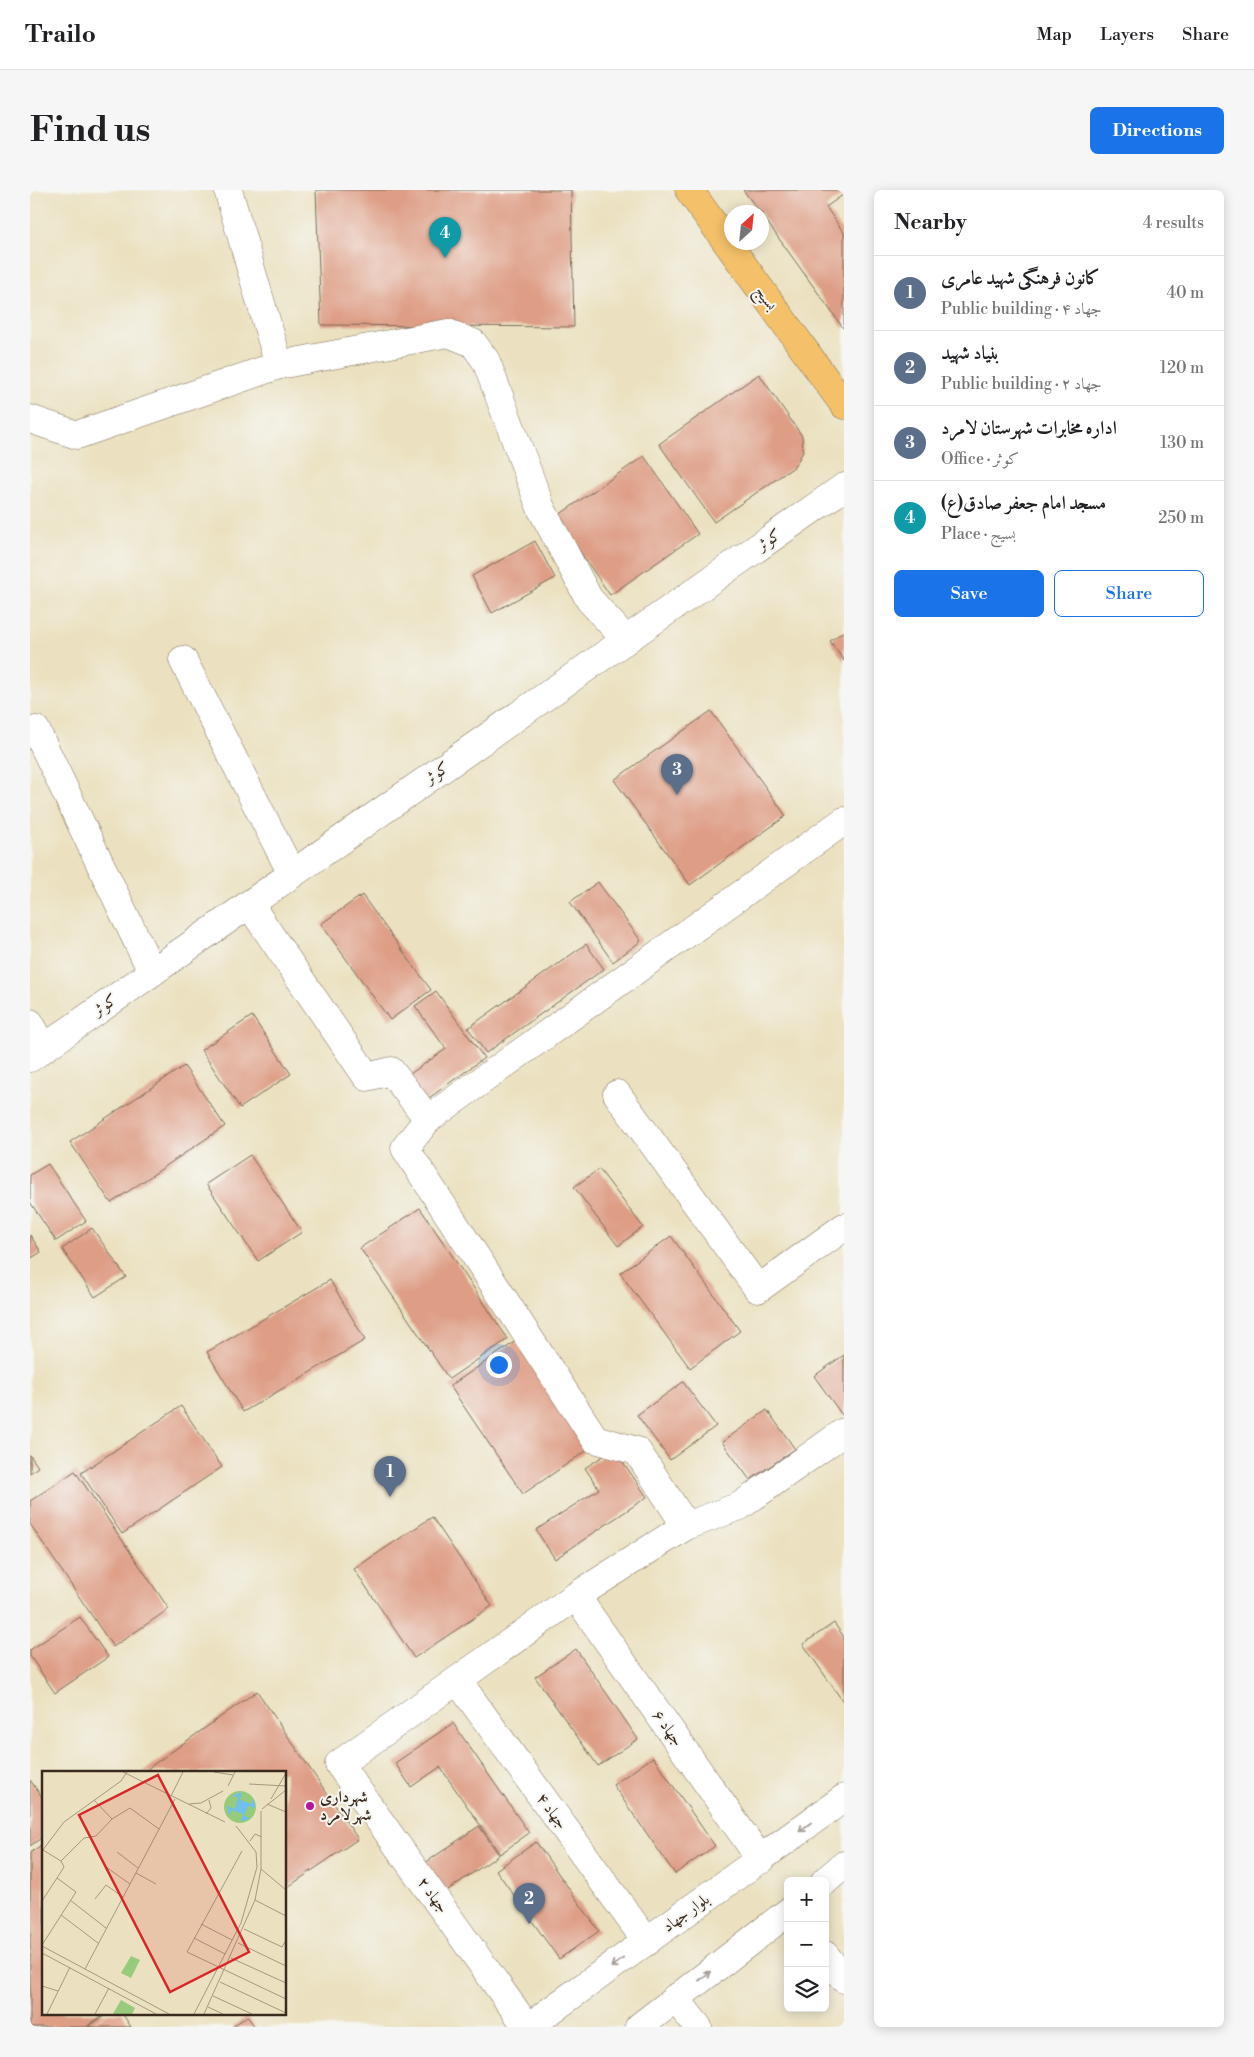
<!DOCTYPE html>
<meta charset="utf-8">
<style>
body{margin:0;font-family:"Libre Bodoni",Amiri,serif;background:#f6f6f6;color:#202124}
.controls{position:absolute;right:15px;bottom:15px;display:grid;overflow:hidden;border-radius:8px;box-shadow:0 2px 12px #0003}
.controls button{width:45px;height:45px;display:grid;place-items:center;padding:0;border:0;border-bottom:1px solid #e0e0e0;background:#fff;color:#202124;font:25px sans-serif}
.compass{position:absolute;left:694px;top:15px;width:45px;height:45px;border-radius:50%;background:#fff;box-shadow:0 2px 12px #0003;rotate:27deg}
.you{position:absolute;left:468px;top:1174px;width:18px;height:18px;margin:-12px;border:4px solid #fff;border-radius:50%;background:#1a73e8;box-shadow:0 0 0 8px #1a73e833}
.badge{display:grid;place-items:center;width:32px;height:32px;border-radius:50%;background:#1a73e8;color:#fff;font-size:16px;font-weight:700}
.pin{position:absolute;translate:-50% -41px;filter:drop-shadow(0 1px 2px #0008)}
.pin::after{content:'';position:absolute;top:26px;width:18px;height:15px;background:inherit;clip-path:polygon(0 0,100% 0,50% 100%)}
.list{margin:0;padding:0;list-style:none}
h2{display:flex;justify-content:space-between;align-items:center;height:65px;margin:0;padding:0 20px;font-size:21px}
h2 small{font-size:16px;font-weight:400;color:#757577}
.list li{display:grid;grid-template-columns:32px 1fr auto;gap:15px;align-items:center;box-sizing:border-box;height:75px;padding:0 20px;border-top:1px solid #e0e0e0}
.list b{display:block;font-size:19px;white-space:nowrap}
.list p{margin:0;font-size:16px;white-space:nowrap;color:#757577}
.list em{font-size:16px;font-style:normal;color:#757577}
.actions{display:flex;gap:10px;padding:15px 20px}
.actions a{flex:1;padding:11px 0;border:1px solid #1a73e8;border-radius:8px;text-align:center;font-size:18px;color:#1a73e8}
.actions .main{background:#1a73e8;color:#fff}
.icon{flex:none;width:28px;height:28px;fill:none;stroke:currentColor;stroke-width:2;stroke-linecap:round;stroke-linejoin:round}
.map{position:relative;flex:none;width:814px;height:1837px;overflow:hidden;border-radius:8px}
header{display:flex;align-items:center;gap:30px;box-sizing:border-box;height:70px;padding:0 25px;background:#fff;border-bottom:1px solid #e0e0e0}
header strong{font-size:24px}
nav{display:flex;gap:28px;margin-inline-start:auto;font-size:18px}
.intro{display:flex;align-items:center;justify-content:space-between;box-sizing:border-box;height:120px;padding:0 30px}
h1{margin:0;font-size:35px}
.button{padding:12px 22px;border-radius:8px;background:#1a73e8;color:#fff;font-size:18px;font-weight:700}
main{display:flex;gap:30px;padding:0 30px}
aside{flex:1;background:#fff;border-radius:8px;box-shadow:0 2px 12px #0003}
.map>svg:first-child{display:block}
.building{fill:#de9d85}
.lines{fill:none;stroke-linecap:round;stroke-linejoin:round}
.minor-casing{stroke:#796a57;stroke-width:29}
.major-casing{stroke:#796a57;stroke-width:29}
.minor{stroke:#fff;stroke-width:28}
.major{stroke:#f4c16a;stroke-width:28}
.oneway{stroke:#a79f9a}
.poi-dot{fill:#b5179e;stroke:#f6f6f2;stroke-width:2}
.labels{text-anchor:middle;dominant-baseline:central;stroke-width:4;stroke-linejoin:round;paint-order:stroke}
.street-label{font-size:16px;fill:#3b2a1e;stroke:#f6f6f2}
.poi-label{font-size:16px;font-weight:bold;fill:#3b2a1e;stroke:#f6f6f2;text-anchor:start}
.inset-road{fill:none;stroke:#a5987f;stroke-width:1}
.view{fill:#d62828;fill-opacity:0.15;stroke:#d62828;stroke-width:2.5}
.inset-edge{fill:none;stroke:#3b2a1e;stroke-width:2.5}
</style>
<header>
<strong>Trailo</strong>
<nav><a>Map</a><a>Layers</a><a>Share</a></nav>
</header>
<div class="intro"><h1>Find us</h1><a class="button">Directions</a></div>
<main>
<div class="map">
<svg width="814" height="1837" viewBox="0 0 814 1837">
<rect width="100%" height="100%" fill="#f6f6f2"/>
<filter id="ink" filterUnits="userSpaceOnUse"><feTurbulence type="fractalNoise" baseFrequency=".02" numOctaves="2"/><feDisplacementMap in="SourceGraphic" scale="10" xChannelSelector="R" yChannelSelector="G"/><feConvolveMatrix kernelMatrix="1 2 1 2 8 2 1 2 1" color-interpolation-filters="sRGB"/></filter>
<filter id="wash" filterUnits="userSpaceOnUse"><feTurbulence type="fractalNoise" baseFrequency=".0096" numOctaves="4" result="noise"/><feDisplacementMap in="SourceGraphic" scale="20" xChannelSelector="R" yChannelSelector="G"/><feGaussianBlur stdDeviation="1.12" result="paint"/><feColorMatrix in="noise" values="0 0 0 0 0 0 0 0 0 0 0 0 0 0 0 0 0 1.4 0 .05"/><feComposite in="paint" operator="in"/></filter>
<g filter="url(#wash)">
<rect width="100%" height="100%" fill="#ebe1c0"/>
<g id="blocks">
<!-- building -->
<g class="building">
<polygon points="286,0 541,0 544,137 291,135"/>
<polygon points="713,0 814,0 814,4 796,17 814,43 814,139 732,25 732,22 730,22"/>
<polygon points="729,184 772,246 773,262 764,277 684,332 629,254"/>
<polygon points="614,266 668,344 580,405 526,327"/>
<polygon points="505,351 525,388 462,423 442,386"/>
<polygon points="814,441 814,471 800,451"/>
<polygon points="681,521 756,626 660,695 584,590"/>
<polygon points="568,692 611,751 583,772 540,712"/>
<polygon points="332,705 401,800 360,830 291,734"/>
<polygon points="556,754 574,779 456,863 438,838"/>
<polygon points="406,801 454,868 392,913 374,888 416,859 385,816"/>
<polygon points="222,826 261,884 210,918 171,860"/>
<polygon points="154,876 195,936 81,1013 40,952"/>
<polygon points="220,965 272,1042 228,1071 176,994"/>
<polygon points="18,974 56,1031 26,1051 0,1012 0,985"/>
<polygon points="569,979 613,1037 588,1056 544,997"/>
<polygon points="390,1018 478,1149 419,1189 330,1058"/>
<polygon points="62,1038 96,1087 65,1107 32,1059"/>
<polygon points="0,1045 11,1062 0,1069"/>
<polygon points="641,1046 710,1141 660,1178 590,1083"/>
<polygon points="300,1090 335,1150 213,1222 177,1162"/>
<polygon points="486,1151 559,1259 493,1304 420,1196"/>
<polygon points="814,1165 814,1223 812,1225 784,1186"/>
<polygon points="653,1192 686,1236 640,1270 607,1225"/>
<polygon points="151,1216 192,1277 92,1344 51,1283"/>
<polygon points="737,1220 765,1259 720,1290 692,1252"/>
<polygon points="584,1259 617,1307 525,1369 506,1340 569,1299 555,1278"/>
<polygon points="0,1265 8,1277 0,1283"/>
<polygon points="45,1281 139,1419 83,1457 0,1334 0,1311"/>
<polygon points="402,1327 462,1416 384,1468 324,1379"/>
<polygon points="50,1427 78,1467 25,1503 0,1466 0,1460"/>
<polygon points="804,1433 814,1447 814,1513 773,1454"/>
<polygon points="546,1459 608,1549 568,1576 505,1487"/>
<polygon points="227,1501 328,1649 255,1699 255,1582 113,1582"/>
<polygon points="423,1533 499,1643 470,1664 410,1577 381,1597 365,1573"/>
<polygon points="623,1567 685,1656 645,1684 583,1595"/>
<polygon points="0,1590 14,1610 14,1646 0,1656"/>
<polygon points="449,1636 469,1665 415,1702 395,1673"/>
<polygon points="506,1652 569,1741 529,1769 466,1680"/>
<polygon points="14,1653 14,1823 76,1823 56,1837 0,1837 0,1663"/>
<polygon points="78,1823 92,1823 101,1837 58,1837"/>
<polygon points="217,1826 225,1837 202,1837"/>
</g>
</g>
</g>
<g filter="url(#ink)">
<use href="#blocks" fill-opacity="0" stroke="#796a57" stroke-width="1"/>
<g class="lines">
<!-- minor casing -->
<g class="minor-casing">
<g id="minor">
<polyline points="249,175 418,143 443,153 456,171 511,318 559,409 596,450"/>
<polyline points="0,229 47,245 249,175 198,0"/>
<polyline points="153,470 262,684"/>
<polyline points="6,540 122,782"/>
<polyline points="219,714 337,887 361,881 398,929 375,958 565,1249 607,1261 656,1336"/>
<polyline points="0,833 14,858"/>
<polyline points="0,868 814,297"/>
<polyline points="587,904 728,1099 814,1037"/>
<polyline points="398,929 814,631"/>
<polyline points="546,1406 731,1670"/>
<polyline points="428,1491 617,1752"/>
<polyline points="795,1691 814,1675"/>
<polyline points="795,1765 814,1789"/>
<polyline points="645,1808 668,1837"/>
<polyline points="497,1837 309,1574 546,1406 656,1336 710,1316 814,1242"/>
<polyline points="498,1837 814,1608"/>
<polyline points="609,1837 758,1722"/>
</g>
</g>
<!-- major casing -->
<g class="major-casing">
<polyline id="major" points="659,0 814,215"/>
</g>
<!-- minor -->
<use href="#minor" class="minor"/>
<!-- major -->
<use href="#major" class="major"/>
</g>
<!-- one-way arrows -->
<defs><path id="oneway-shaft" d="M-6 0H5M1.5-3L5.5 0L1.5 3" fill="none" stroke-width="1.6" stroke-linecap="round" stroke-linejoin="round" transform="scale(1.25)"/></defs>
<g class="oneway">
<use href="#oneway-shaft" transform="translate(775 1637) rotate(143)"/>
<use href="#oneway-shaft" transform="translate(587 1773) rotate(144)"/>
<use href="#oneway-shaft" transform="translate(675 1786) rotate(-38)"/>
</g>
</g>
<!-- markers -->
<circle class="poi-dot" cx="280" cy="1616" r="5"/>
<g class="labels">
<!-- street labels -->
<g class="street-label">
<text transform="translate(736 108) rotate(54)">بسیج</text>
<text transform="translate(739 350) rotate(-35)">کوثر</text>
<text transform="translate(407 583) rotate(-35)">کوثر</text>
<text transform="translate(75 815) rotate(-35)">کوثر</text>
<text transform="translate(638 1538) rotate(55)">جهاد ۶</text>
<text transform="translate(522 1621) rotate(54)">جهاد ۴</text>
<text transform="translate(403 1705) rotate(54)">جهاد ۲</text>
<text transform="translate(656 1723) rotate(-36)">بلوار جهاد</text>
</g>
<!-- poi labels -->
<g class="poi-label">
<text x="290" y="1607">شهرداری<tspan x="290" dy="18">شهر لامرد</tspan></text>
</g>
</g>
<!-- overview -->
<g transform="translate(12 1581)">
<rect width="244" height="244" fill="#ebe1c0"/>
<path d="M182 36a16 16 0 1 1 32 0a16 16 0 1 1-32 0ZM 89,185 L 98,189 L 89,207 L 79,202 ZM 79,229 L 93,237 L 90,243 L 71,243 Z" fill="#97cb7b"/>
<path d="M 196,22 L 200,22 L 198,29 L 210,33 L 210,27 L 213,34 L 213,37 L 206,35 L 202,45 L 208,47 L 202,50 L 199,50 L 201,43 L 189,39 L 188,45 L 186,41 L 185,35 L 193,38 L 196,26 L 190,25 Z" fill="#6fc0ea"/>
<path class="inset-road" d="M 81,1 L 183,51M 172,1 L 191,4M 207,13 L 244,15M 186,15 L 193,1M 129,25 L 141,1M 229,28 L 244,2M 147,33 L 159,32 L 181,20M 225,33 L 244,41M 220,38 L 244,19M 164,43 L 169,37 L 167,29M 70,48 L 88,37 L 117,58M 208,70 L 213,63 L 220,66M 1,79 L 19,90 L 42,67 L 54,65 L 70,48 L 52,29M 0,80 L 22,51 L 79,10 L 85,1M 200,80 L 145,181 L 244,228M 75,81 L 96,97M 64,96 L 88,113M 219,98 L 244,119M 94,102 L 114,113M 53,128 L 64,114 L 81,126M 28,129 L 64,157M 213,129 L 244,145M 0,130 L 15,107M 19,144 L 56,172M 159,153 L 190,169M 202,158 L 240,176 L 244,169M 152,167 L 183,183M 196,172 L 244,195M 0,174 L 34,121 L 15,107 L 22,96 L 19,90M 0,175 L 127,243M 0,182 L 114,243M 189,187 L 244,212M 43,198 L 133,28M 178,211 L 244,242M 0,215 L 16,220M 171,225 L 210,243M 166,236 L 181,243M 5,243 L 28,196M 53,243 L 67,217M 152,243 L 199,152 L 215,96 L 214,81 L 194,55M 162,243 L 213,129 L 219,98 L 219,40"/>
<path class="view" d="M 116,4 L 207,181 L 128,221 L 37,44 Z"/>
<rect width="244" height="244" class="inset-edge"/>
</g>
</svg>
<div class="controls">
<button>+</button>
<button>−</button>
<button><svg class="icon" aria-label="layers" viewBox="0 0 24 24"><path d="M12 4l9 5-9 5-9-5zM3 14l9 5 9-5"/></svg></button>
</div>
<svg class="compass" viewBox="-18 -18 36 36"><path d="M0-13l5 13h-10z" fill="#e53935"/><path d="M0 13l5-13h-10z" fill="#757577"/></svg>
<div class="you"></div>
<div class="pin badge" style="left:360px;top:1307px;background:#5c6f8a">1</div>
<div class="pin badge" style="left:499px;top:1734px;background:#5c6f8a">2</div>
<div class="pin badge" style="left:647px;top:605px;background:#5c6f8a">3</div>
<div class="pin badge" style="left:415px;top:68px;background:#0f9aa8">4</div>
</div>
<aside>
<h2>Nearby<small>4 results</small></h2>
<ul class="list">
<li><span class="badge" style="background:#5c6f8a">1</span><div><b>کانون فرهنگی شهید عامری</b><p>Public building · جهاد ۴</p></div><em>40 m</em></li>
<li><span class="badge" style="background:#5c6f8a">2</span><div><b>بنیاد شهید</b><p>Public building · جهاد ۲</p></div><em>120 m</em></li>
<li><span class="badge" style="background:#5c6f8a">3</span><div><b>اداره مخابرات شهرستان لامرد</b><p>Office · کوثر</p></div><em>130 m</em></li>
<li><span class="badge" style="background:#0f9aa8">4</span><div><b>مسجد امام جعفر صادق(ع)</b><p>Place · بسیج</p></div><em>250 m</em></li>
</ul>
<div class="actions"><a class="main">Save</a><a>Share</a></div>
</aside>
</main>
